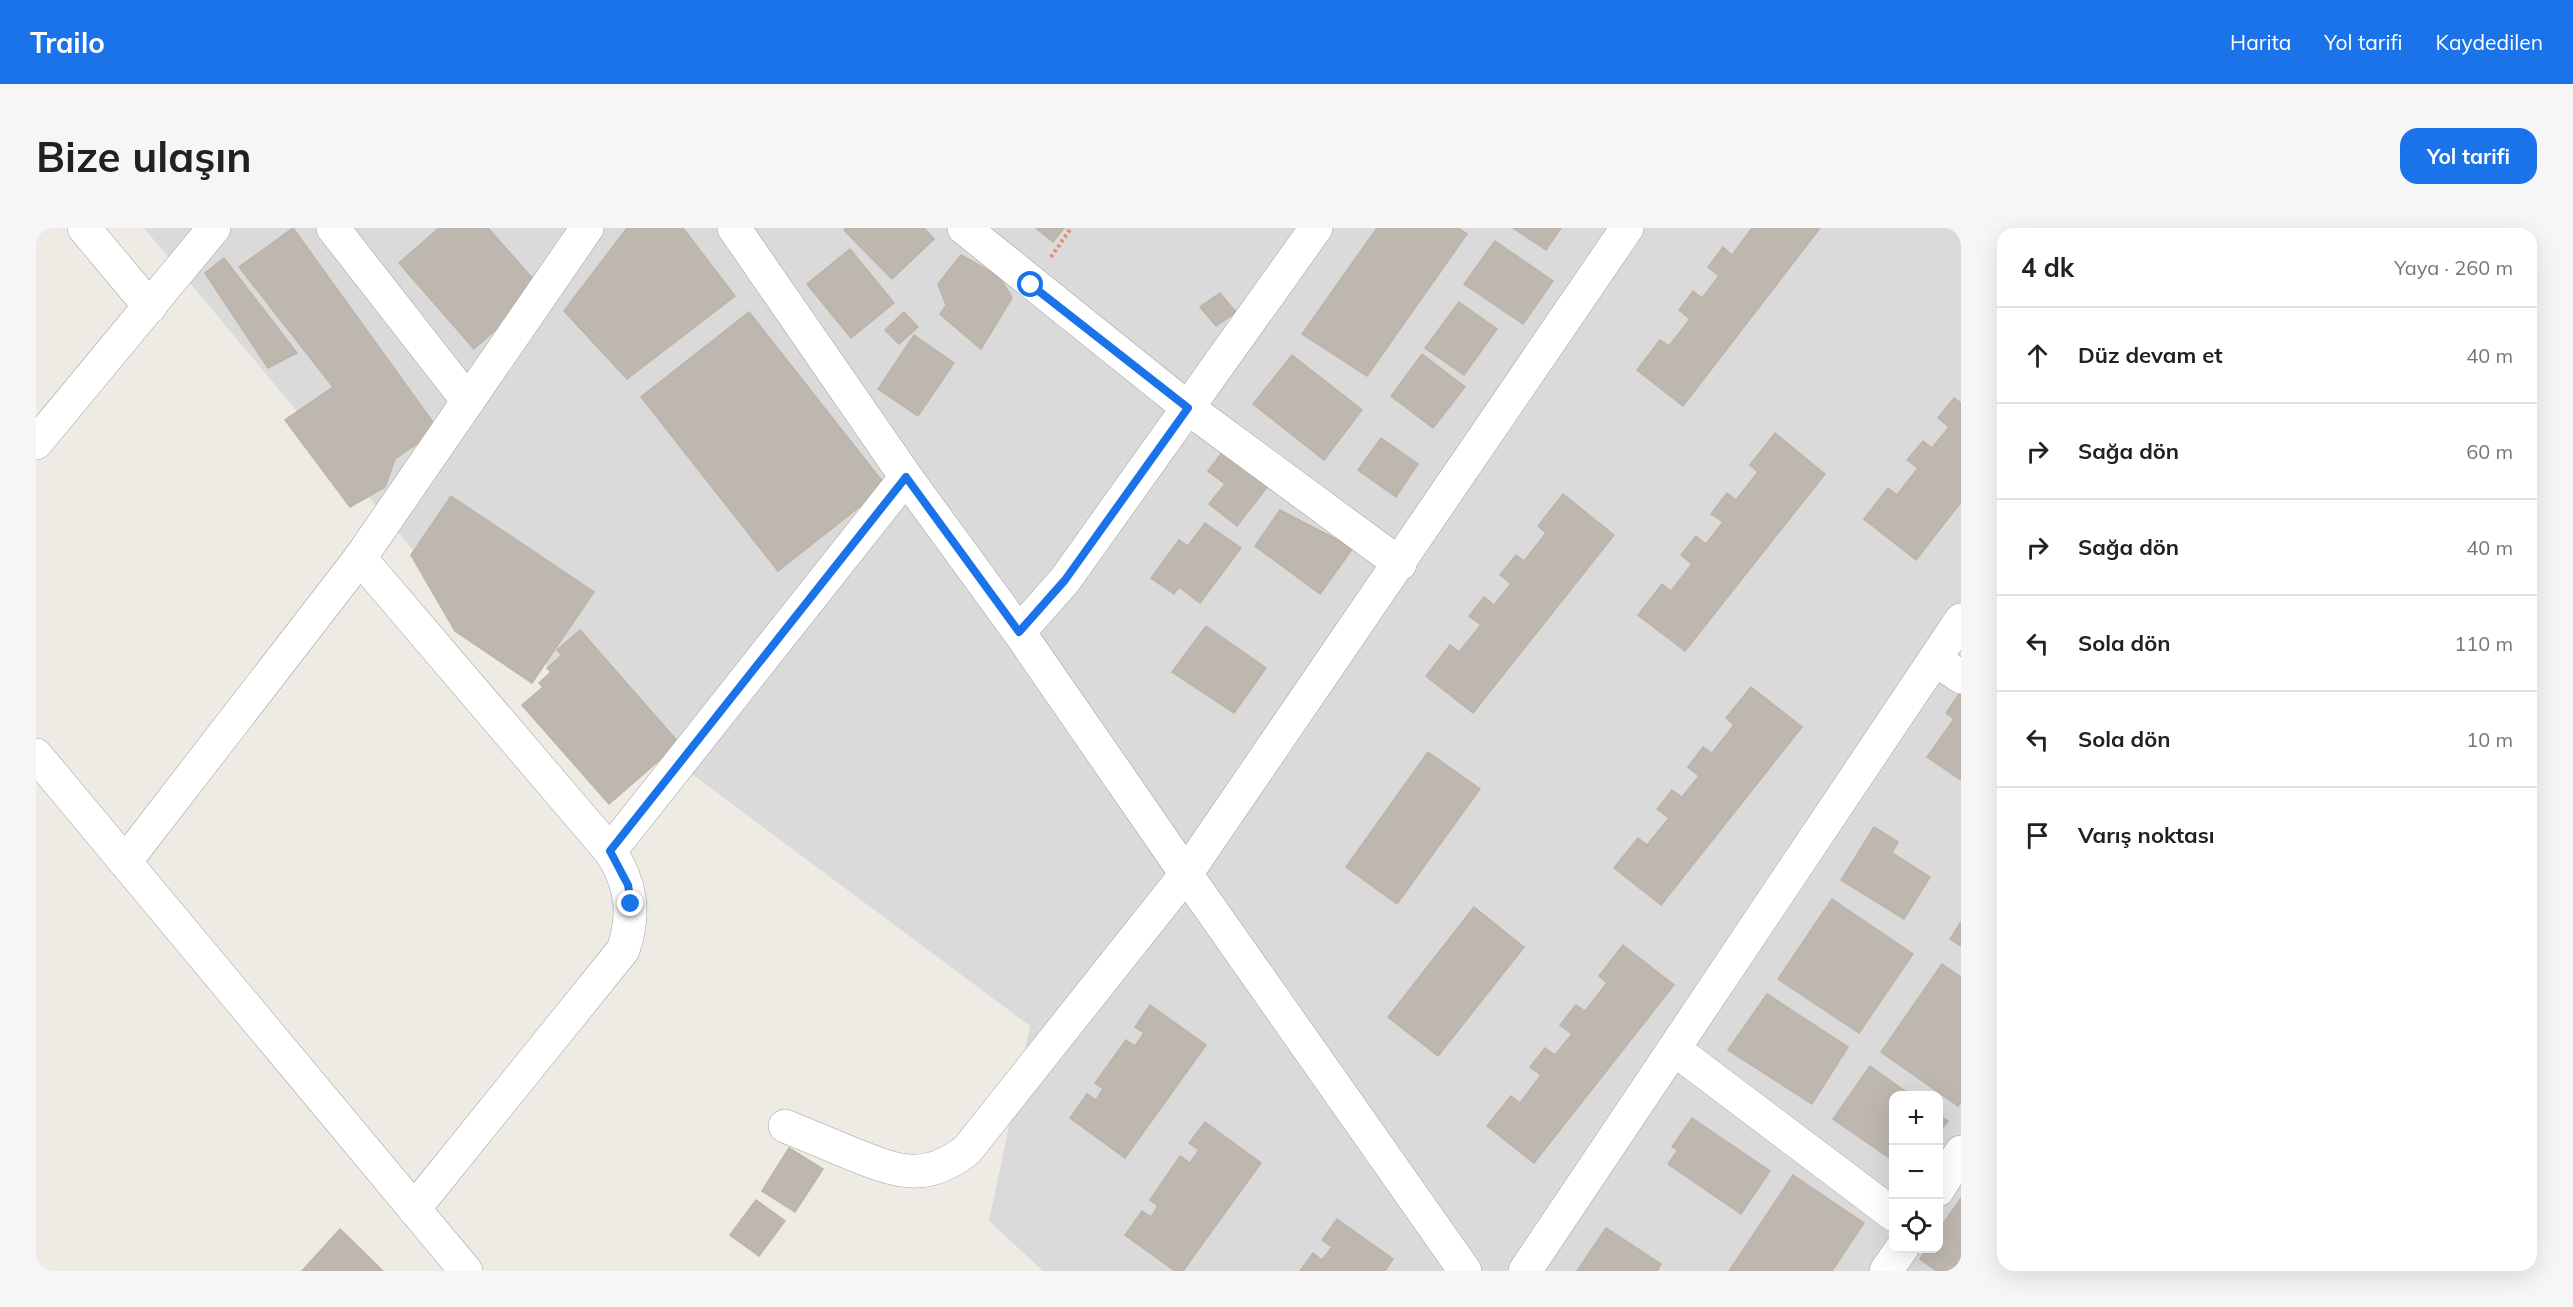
<!DOCTYPE html>
<html lang="tr">
<meta charset="utf-8">
<style>
body{margin:0;font-family:Mulish,sans-serif;background:#f6f6f6;color:#202124}
.controls{position:absolute;right:18px;bottom:18px;display:grid;overflow:hidden;border-radius:12px;box-shadow:0 6px 24px #0002}
.controls button{width:54px;height:54px;display:grid;place-items:center;padding:0;border:0;border-bottom:2px solid #e0e0e0;background:#fff;color:#202124;font:30px sans-serif}
.stop{position:absolute;width:18px;height:18px;margin:-14px;border:4px solid #1a73e8;border-radius:50%;background:#fff}
.stop.end{background:#1a73e8;border-color:#fff;box-shadow:0 2px 6px #0008}
.list{margin:0;padding:0;list-style:none}
h2{display:flex;justify-content:space-between;align-items:center;height:78px;margin:0;padding:0 24px;font-size:26px}
h2 small{font-size:20px;font-weight:400;color:#757577}
.list li{display:grid;grid-template-columns:39px 1fr auto;gap:18px;align-items:center;box-sizing:border-box;height:96px;padding:0 24px;border-top:2px solid #e0e0e0}
.list b{display:block;font-size:22px;white-space:nowrap}
.list em{font-size:20px;font-style:normal;color:#757577}
.icon{flex:none;width:33px;height:33px;fill:none;stroke:currentColor;stroke-width:2;stroke-linecap:round;stroke-linejoin:round}
.map{position:relative;flex:none;width:1925px;height:1043px;overflow:hidden;border-radius:18px}
header{display:flex;align-items:center;gap:36px;box-sizing:border-box;height:84px;padding:0 30px;background:#1a73e8;color:#fff}
header strong{font-size:28px}
nav{display:flex;gap:33px;margin-inline-start:auto;font-size:21px}
.intro{display:flex;align-items:center;justify-content:space-between;box-sizing:border-box;height:144px;padding:0 36px}
h1{margin:0;font-size:42px}
.button{padding:15px 27px;border-radius:18px;background:#1a73e8;color:#fff;font-size:21px;font-weight:700}
main{display:flex;gap:36px;padding:0 36px}
aside{flex:1;background:#fff;border-radius:18px;box-shadow:0 6px 24px #0002}
.map>svg:first-child{display:block}
.residential{fill:#dbdada;fill-rule:evenodd}
.building{fill:#bdb7b0;stroke:#beb3a7;stroke-width:1.5}
.lines{fill:none;stroke-linecap:round;stroke-linejoin:round}
.minor-casing{stroke:#a1a1a1;stroke-width:34}
.path{stroke:#ef8b73;stroke-width:4;stroke-dasharray:3 3;stroke-linecap:butt}
.minor{stroke:#fff;stroke-width:33}
.route{stroke:#1a73e8;stroke-width:8}
</style>
<header>
<strong>Trailo</strong>
<nav><a>Harita</a><a>Yol tarifi</a><a>Kaydedilen</a></nav>
</header>
<div class="intro"><h1>Bize ulaşın</h1><a class="button">Yol tarifi</a></div>
<main>
<div class="map">
<svg width="1925" height="1043" viewBox="0 0 1925 1043">
<rect width="100%" height="100%" fill="#edebe3"/>
<!-- residential -->
<path class="residential" d="M 108,0 L 1925,0 L 1925,1043 L 1007,1043 L 953,993 L 994,798 L 412,364 ZM 1858,868 L 1902,868 L 1902,1020 L 1858,1020 Z"/>
<!-- building -->
<g class="building">
<polygon points="257,0 402,201 359,231 349,259 314,279 249,192 297,159 203,39"/>
<polygon points="403,0 452,0 506,61 438,121 363,35"/>
<polygon points="591,0 647,0 699,68 591,151 528,83"/>
<polygon points="811,0 888,0 898,11 856,51 808,2"/>
<polygon points="1000,0 1028,0 1017,14"/>
<polygon points="1341,0 1422,0 1431,6 1331,148 1266,106"/>
<polygon points="1477,0 1525,0 1510,22"/>
<polygon points="1716,0 1784,0 1647,178 1601,142 1624,112 1633,118 1654,91 1643,82 1657,63 1666,70 1683,48 1672,39 1687,19 1696,27"/>
<polygon points="1459,13 1517,53 1487,96 1428,56"/>
<polygon points="814,21 858,75 815,110 771,56"/>
<polygon points="925,27 964,49 976,70 945,121 904,86 910,77 902,56"/>
<polygon points="188,30 261,125 232,140 169,45"/>
<polygon points="1184,65 1200,84 1180,98 1164,79"/>
<polygon points="1423,74 1461,101 1428,147 1389,120"/>
<polygon points="713,84 850,258 742,343 605,169"/>
<polygon points="868,84 882,99 863,116 849,102"/>
<polygon points="878,107 918,135 882,188 842,161"/>
<polygon points="1386,126 1429,159 1397,200 1355,168"/>
<polygon points="1256,127 1326,182 1288,232 1217,176"/>
<polygon points="1918,170 1925,175 1925,274 1880,332 1828,291 1852,260 1861,267 1882,240 1871,232 1887,213 1896,220 1913,199 1902,190"/>
<polygon points="1739,205 1789,246 1649,423 1602,387 1626,356 1635,363 1656,336 1645,327 1660,308 1670,316 1687,294 1675,286 1691,265 1700,272 1722,244 1714,237"/>
<polygon points="1345,210 1382,236 1360,269 1322,242"/>
<polygon points="1191,218 1236,253 1201,298 1173,276 1189,256 1172,243"/>
<polygon points="1527,266 1578,307 1437,485 1390,448 1414,417 1423,424 1445,397 1433,388 1448,369 1458,377 1475,356 1464,347 1480,327 1488,333 1510,305 1502,298"/>
<polygon points="415,268 558,364 496,455 419,403 375,327"/>
<polygon points="1244,282 1317,320 1284,366 1219,318"/>
<polygon points="1169,295 1205,320 1164,375 1143,359 1138,366 1115,350 1143,312 1152,318"/>
<polygon points="1170,398 1230,440 1198,485 1136,444"/>
<polygon points="544,402 643,515 573,576 486,477 507,459 503,455 515,444 511,440 526,427 521,422"/>
<polygon points="1715,459 1766,499 1625,677 1578,640 1602,610 1611,617 1633,590 1621,581 1636,562 1646,569 1663,548 1652,539 1667,519 1676,525 1698,497 1690,490"/>
<polygon points="1925,463 1925,552 1891,529 1918,491 1910,485"/>
<polygon points="1392,524 1444,561 1361,676 1310,639"/>
<polygon points="1838,599 1862,614 1856,625 1894,649 1868,691 1805,652"/>
<polygon points="1796,671 1877,726 1823,805 1742,751"/>
<polygon points="1438,679 1488,719 1402,828 1352,789"/>
<polygon points="1925,694 1925,718 1914,711"/>
<polygon points="1587,717 1638,757 1498,935 1451,898 1475,868 1484,875 1505,847 1494,839 1509,820 1519,827 1536,806 1524,797 1540,777 1549,783 1571,755 1563,748"/>
<polygon points="1906,736 1925,749 1925,874 1922,878 1845,824"/>
<polygon points="1731,766 1812,819 1776,876 1692,822"/>
<polygon points="1114,777 1170,817 1089,930 1034,890 1051,866 1060,872 1067,861 1059,855 1090,812 1099,818 1108,805 1099,799"/>
<polygon points="1834,838 1876,868 1858,868 1858,933 1797,891"/>
<polygon points="1902,886 1912,893 1902,906"/>
<polygon points="1656,890 1734,943 1705,986 1632,936 1642,922 1636,919"/>
<polygon points="1169,894 1225,935 1147,1043 1139,1043 1089,1007 1106,983 1115,989 1122,978 1114,972 1144,928 1154,935 1163,922 1153,915"/>
<polygon points="753,920 787,941 759,984 726,963"/>
<polygon points="1757,947 1828,995 1796,1043 1693,1043"/>
<polygon points="1925,970 1925,1043 1901,1043 1884,1031 1891,1020 1902,1020 1902,1003"/>
<polygon points="720,972 749,993 723,1028 694,1007"/>
<polygon points="1301,991 1357,1031 1349,1043 1264,1043 1277,1025 1286,1032 1296,1019 1286,1012"/>
<polygon points="1570,1000 1625,1036 1621,1043 1541,1043"/>
<polygon points="304,1001 347,1043 266,1043"/>
</g>
<g class="lines">
<!-- minor casing -->
<g class="minor-casing">
<g id="minor">
<polyline points="48,0 114,79"/>
<polyline points="297,0 432,173"/>
<polyline points="698,0 870,249 983,404 1029,352 1280,0"/>
<polyline points="928,0 1152,180 1364,336"/>
<polyline points="0,215 178,0"/>
<polyline points="324,330 574,623 870,249"/>
<polyline points="1899,431 1925,449"/>
<polyline points="0,527 430,1043"/>
<polyline points="89,634 324,330 551,0"/>
<polyline points="1638,821 1858,987"/>
<path d="M 749,898 C 771,907 792,916 814,925 C 859,943 888,956 931,922 L 1150,646 L 983,404"/>
<polyline points="1902,962 1925,924"/>
<path d="M 378,981 L 587,722 C 600,685 595,655 574,623"/>
<polyline points="1429,1043 1150,646 1591,0"/>
<polyline points="1489,1043 1925,392"/>
<polyline points="1850,1043 1866,1020"/>
</g>
</g>
<!-- path -->
<polyline class="path" points="1015,29 1035,0"/>
<!-- minor -->
<use href="#minor" class="minor"/>
</g>
<g class="lines">
<!-- route -->
<polyline class="route" points="595,676 592,657 574,623 870,249 983,404 1029,352 1152,180 995,57"/>
</g>
</svg>
<div class="controls">
<button>+</button>
<button>−</button>
<button><svg class="icon" aria-label="locate" viewBox="0 0 24 24"><circle cx="12" cy="12" r="6"/><path d="M12 2v4M12 18v4M2 12h4M18 12h4"/></svg></button>
</div>
<div class="stop" style="left:995px;top:57px"></div>
<div class="stop end" style="left:595px;top:676px"></div>
</div>
<aside>
<h2>4 dk<small>Yaya · 260 m</small></h2>
<ul class="list">
<li><svg class="icon" aria-label="ahead" viewBox="0 0 24 24"><path d="M12 20V5M6 11l6-6 6 6"/></svg><div><b>Düz devam et</b></div><em>40 m</em></li>
<li><svg class="icon" aria-label="right" viewBox="0 0 24 24"><path d="M7 20v-9h11M14 6l5 5-5 5"/></svg><div><b>Sağa dön</b></div><em>60 m</em></li>
<li><svg class="icon" aria-label="right" viewBox="0 0 24 24"><path d="M7 20v-9h11M14 6l5 5-5 5"/></svg><div><b>Sağa dön</b></div><em>40 m</em></li>
<li><svg class="icon" aria-label="left" viewBox="0 0 24 24"><path d="M17 20v-9H6M10 6l-5 5 5 5"/></svg><div><b>Sola dön</b></div><em>110 m</em></li>
<li><svg class="icon" aria-label="left" viewBox="0 0 24 24"><path d="M17 20v-9H6M10 6l-5 5 5 5"/></svg><div><b>Sola dön</b></div><em>10 m</em></li>
<li><svg class="icon" aria-label="arrive" viewBox="0 0 24 24"><path d="M6 21V4h12l-3 4 3 4H6"/></svg><div><b>Varış noktası</b></div></li>
</ul>
</aside>
</main>
